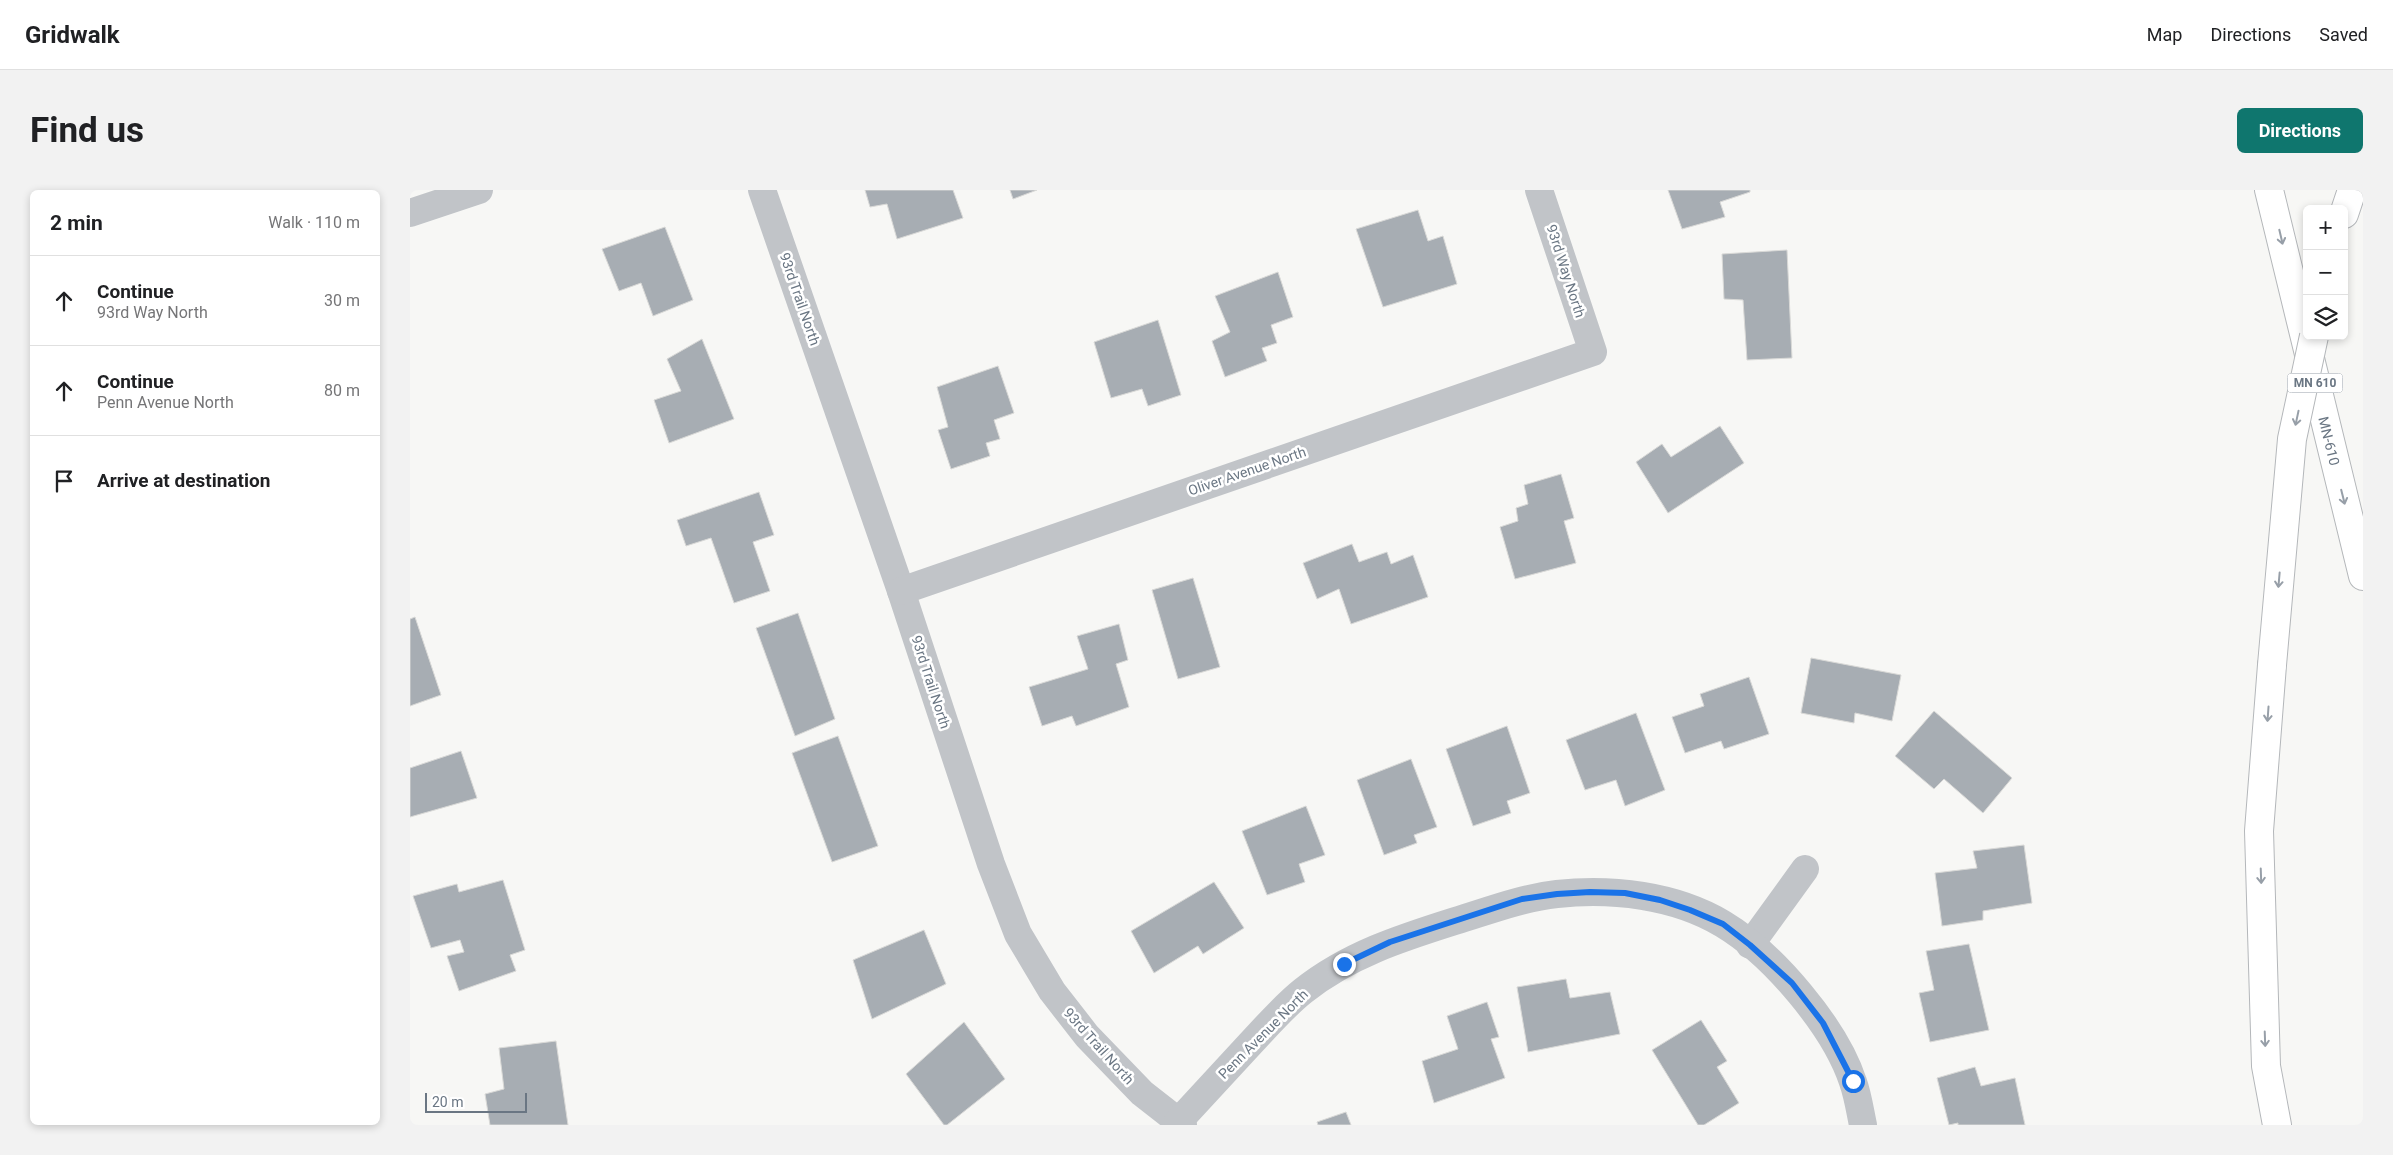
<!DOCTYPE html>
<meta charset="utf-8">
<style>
body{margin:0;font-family:Roboto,sans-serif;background:#f2f2f2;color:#202124}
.controls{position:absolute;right:15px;top:15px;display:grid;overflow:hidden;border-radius:8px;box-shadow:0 2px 8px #0003}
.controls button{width:45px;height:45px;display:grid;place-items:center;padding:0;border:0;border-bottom:1px solid #e0e0e0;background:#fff;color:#202124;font:25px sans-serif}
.scale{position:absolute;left:15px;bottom:12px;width:102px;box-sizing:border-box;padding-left:5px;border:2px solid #6a7683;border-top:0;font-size:14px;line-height:18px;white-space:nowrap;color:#6a7683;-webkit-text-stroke:4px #fff;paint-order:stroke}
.stop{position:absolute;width:15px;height:15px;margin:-11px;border:4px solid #1a73e8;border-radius:50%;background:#fff}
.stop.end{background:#1a73e8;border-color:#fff;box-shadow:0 1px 5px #0008}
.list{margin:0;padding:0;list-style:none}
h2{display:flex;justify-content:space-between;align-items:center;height:65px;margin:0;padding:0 20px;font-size:21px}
h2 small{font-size:16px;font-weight:400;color:#757577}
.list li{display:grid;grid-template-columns:32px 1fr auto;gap:15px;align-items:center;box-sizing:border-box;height:90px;padding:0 20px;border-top:1px solid #e0e0e0}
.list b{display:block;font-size:19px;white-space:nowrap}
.list p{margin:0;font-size:16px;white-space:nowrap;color:#757577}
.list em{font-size:16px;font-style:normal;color:#757577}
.icon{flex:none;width:28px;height:28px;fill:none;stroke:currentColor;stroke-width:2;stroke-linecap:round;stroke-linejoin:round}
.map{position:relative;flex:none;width:1953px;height:935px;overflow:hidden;border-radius:8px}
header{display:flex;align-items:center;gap:30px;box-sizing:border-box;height:70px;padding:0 25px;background:#fff;border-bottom:1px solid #e0e0e0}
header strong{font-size:24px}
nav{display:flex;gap:28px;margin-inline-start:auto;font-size:18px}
.intro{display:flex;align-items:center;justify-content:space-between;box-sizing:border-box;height:120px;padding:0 30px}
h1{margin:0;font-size:35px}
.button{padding:12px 22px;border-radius:8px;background:#0f766e;color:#fff;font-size:18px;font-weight:700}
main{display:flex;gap:30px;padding:0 30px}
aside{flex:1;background:#fff;border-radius:8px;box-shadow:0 2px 8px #0003}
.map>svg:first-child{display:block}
.building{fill:#a7adb3;stroke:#d9d9d7}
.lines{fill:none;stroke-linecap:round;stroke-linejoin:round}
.highway-casing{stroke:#b4b7ba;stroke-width:30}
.street{stroke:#c1c4c8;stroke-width:28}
.highway{stroke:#fff;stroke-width:28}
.highway-bridge-casing{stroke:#b4b7ba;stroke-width:30;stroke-linecap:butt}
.highway-bridge{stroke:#fff;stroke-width:28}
.oneway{stroke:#979fa8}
.route{stroke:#1a73e8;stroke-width:6}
.labels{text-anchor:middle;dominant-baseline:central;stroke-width:5;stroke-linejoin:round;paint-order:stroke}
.shield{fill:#fff;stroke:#979fa8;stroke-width:1}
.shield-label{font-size:12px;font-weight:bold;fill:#6a7683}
.street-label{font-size:14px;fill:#6a7683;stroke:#fff}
</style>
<header>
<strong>Gridwalk</strong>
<nav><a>Map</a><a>Directions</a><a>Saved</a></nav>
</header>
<div class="intro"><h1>Find us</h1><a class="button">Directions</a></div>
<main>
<aside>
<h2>2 min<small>Walk · 110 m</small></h2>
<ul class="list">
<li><svg class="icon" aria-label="ahead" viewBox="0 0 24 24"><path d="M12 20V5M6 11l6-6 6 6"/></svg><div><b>Continue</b><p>93rd Way North</p></div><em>30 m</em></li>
<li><svg class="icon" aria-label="ahead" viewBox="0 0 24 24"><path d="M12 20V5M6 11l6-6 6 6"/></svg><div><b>Continue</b><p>Penn Avenue North</p></div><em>80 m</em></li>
<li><svg class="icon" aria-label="arrive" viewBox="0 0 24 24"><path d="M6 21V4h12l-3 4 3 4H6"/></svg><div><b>Arrive at destination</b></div></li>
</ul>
</aside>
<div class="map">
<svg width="1953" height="935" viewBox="0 0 1953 935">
<rect width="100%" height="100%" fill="#f7f7f5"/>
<!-- building -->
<g class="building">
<polygon points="455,0 543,0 553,28 487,49 477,14 460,17"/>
<polygon points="600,0 627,0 603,9"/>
<polygon points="1258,0 1340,0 1340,2 1310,12 1315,27 1272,39"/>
<polygon points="1008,20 1018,51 1033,46 1047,94 973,117 946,39"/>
<polygon points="255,37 283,110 243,126 231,93 209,101 192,59"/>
<polygon points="1377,60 1382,168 1337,170 1333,110 1314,109 1312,64"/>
<polygon points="868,82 883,127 861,135 867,153 852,158 857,171 815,187 802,151 820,142 805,106"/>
<polygon points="748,130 771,205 738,216 732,199 701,208 684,152"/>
<polygon points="292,149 324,229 259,253 244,210 271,201 257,169"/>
<polygon points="588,176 604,223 584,230 590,249 576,253 580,266 541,279 528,240 538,237 527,197"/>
<polygon points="1310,236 1334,273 1258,323 1226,272 1252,254 1261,267"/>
<polygon points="1151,284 1164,328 1154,331 1166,373 1105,389 1090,337 1108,331 1106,318 1118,314 1114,295"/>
<polygon points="349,302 364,345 343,352 360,401 324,413 301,348 276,356 267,330"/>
<polygon points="942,354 949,372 977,362 981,374 1003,365 1018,407 941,434 929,399 907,409 893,373"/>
<polygon points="783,388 810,477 768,489 742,400"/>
<polygon points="388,423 425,529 385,546 346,438"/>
<polygon points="5,427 31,505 0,516 0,429"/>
<polygon points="709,434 718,470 706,474 719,517 666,536 662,526 632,536 619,497 678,479 667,446"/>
<polygon points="1401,468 1491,485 1482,531 1445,523 1444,533 1391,523"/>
<polygon points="1339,487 1359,544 1314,559 1311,551 1275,563 1262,527 1294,516 1290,504"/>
<polygon points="1524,521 1602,588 1573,623 1534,589 1524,599 1485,566"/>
<polygon points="1226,523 1255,600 1215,616 1206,590 1175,600 1156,550"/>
<polygon points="1097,536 1120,603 1097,611 1101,623 1063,636 1036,559"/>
<polygon points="428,546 468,656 422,672 382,563"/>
<polygon points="51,561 67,608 0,627 0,578"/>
<polygon points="1001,569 1027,637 1004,645 1007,653 974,665 947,590"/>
<polygon points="896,616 915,665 889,674 895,692 857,705 832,641"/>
<polygon points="1614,655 1622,713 1573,721 1573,730 1532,736 1525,683 1567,678 1563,661"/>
<polygon points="93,690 115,760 100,765 106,781 49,801 37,766 54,762 50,750 21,758 3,706 47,694 49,702"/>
<polygon points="804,692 834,738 793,764 788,756 744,783 721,741"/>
<polygon points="514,740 536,794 462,829 443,770"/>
<polygon points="1559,754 1579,840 1520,852 1509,803 1524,800 1516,761"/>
<polygon points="1156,789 1160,808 1200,802 1210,844 1118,862 1107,797"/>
<polygon points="1077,812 1089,847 1081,849 1095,888 1024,913 1012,871 1048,859 1037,826"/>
<polygon points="1291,830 1317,871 1307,877 1329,913 1294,935 1288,935 1242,860"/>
<polygon points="554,832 595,889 537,935 534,935 496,884"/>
<polygon points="146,851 158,935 80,935 75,904 94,899 89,858"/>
<polygon points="1565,877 1571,896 1605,888 1615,935 1548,935 1548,933 1539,935 1527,888"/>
<polygon points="936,922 941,935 908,935 907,932"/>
</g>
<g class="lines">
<!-- highway casing -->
<g class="highway-casing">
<g id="highway">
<polyline points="1859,0 1953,386"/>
<polyline points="1934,24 1942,0"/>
<polyline points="1862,475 1849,641 1856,876 1867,935"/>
</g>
</g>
<!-- street -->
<g class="street">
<polyline points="352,0 491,401 581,674 608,744 642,801 677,846 732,903 773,935"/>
<polyline points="0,23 69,0"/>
<polyline points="491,401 1183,162 1129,0"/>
<polyline points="1340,755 1395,679"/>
<path d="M 768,932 C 792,906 816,880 840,854 C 857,836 874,816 893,801 C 938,765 991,748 1045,731 C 1078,721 1111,708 1147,704 C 1201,698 1265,705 1313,734 C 1363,764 1425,837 1443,892 C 1448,906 1450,921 1453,935"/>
</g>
<!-- highway -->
<use href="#highway" class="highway"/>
<!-- highway-bridge casing -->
<g class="highway-bridge-casing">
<polyline id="highway-bridge" points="1862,475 1882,249 1904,146"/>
</g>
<!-- highway-bridge -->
<use href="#highway-bridge" class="highway-bridge"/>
</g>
<!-- one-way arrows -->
<defs><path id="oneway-shaft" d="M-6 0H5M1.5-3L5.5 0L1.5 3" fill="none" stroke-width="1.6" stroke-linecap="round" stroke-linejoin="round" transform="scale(1.25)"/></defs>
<g class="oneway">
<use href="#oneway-shaft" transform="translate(1871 47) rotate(77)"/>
<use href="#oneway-shaft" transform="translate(1887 228) rotate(102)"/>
<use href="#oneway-shaft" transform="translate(1933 307) rotate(76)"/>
<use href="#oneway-shaft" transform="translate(1869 390) rotate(95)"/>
<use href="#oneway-shaft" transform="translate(1858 524) rotate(94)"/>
<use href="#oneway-shaft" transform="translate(1851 686) rotate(88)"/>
<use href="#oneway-shaft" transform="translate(1855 849) rotate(88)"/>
</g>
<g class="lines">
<!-- route -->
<polyline class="route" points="934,774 980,752 1112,709 1147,704 1180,702 1215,703 1250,710 1280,720 1313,734 1340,755 1382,793 1413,833 1443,891"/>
</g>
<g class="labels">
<!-- shield labels -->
<rect class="shield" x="1877.5" y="183.5" width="55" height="19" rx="4"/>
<g class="shield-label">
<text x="1905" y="193">MN 610</text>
</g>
<!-- street labels -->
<g class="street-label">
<text transform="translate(1156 81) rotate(72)">93rd Way North</text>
<text transform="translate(390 109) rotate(71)">93rd Trail North</text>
<text transform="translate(1919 251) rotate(76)">MN-610</text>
<text transform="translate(837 281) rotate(-19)">Oliver Avenue North</text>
<text transform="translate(521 492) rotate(72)">93rd Trail North</text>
<text transform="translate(853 844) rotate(-45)">Penn Avenue North</text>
<text transform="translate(689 856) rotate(48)">93rd Trail North</text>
</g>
</g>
</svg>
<div class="controls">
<button>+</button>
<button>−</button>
<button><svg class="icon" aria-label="layers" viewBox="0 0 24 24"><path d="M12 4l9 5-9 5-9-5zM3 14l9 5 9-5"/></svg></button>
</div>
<div class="scale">20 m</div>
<div class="stop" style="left:1443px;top:891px"></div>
<div class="stop end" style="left:934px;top:774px"></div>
</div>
</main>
